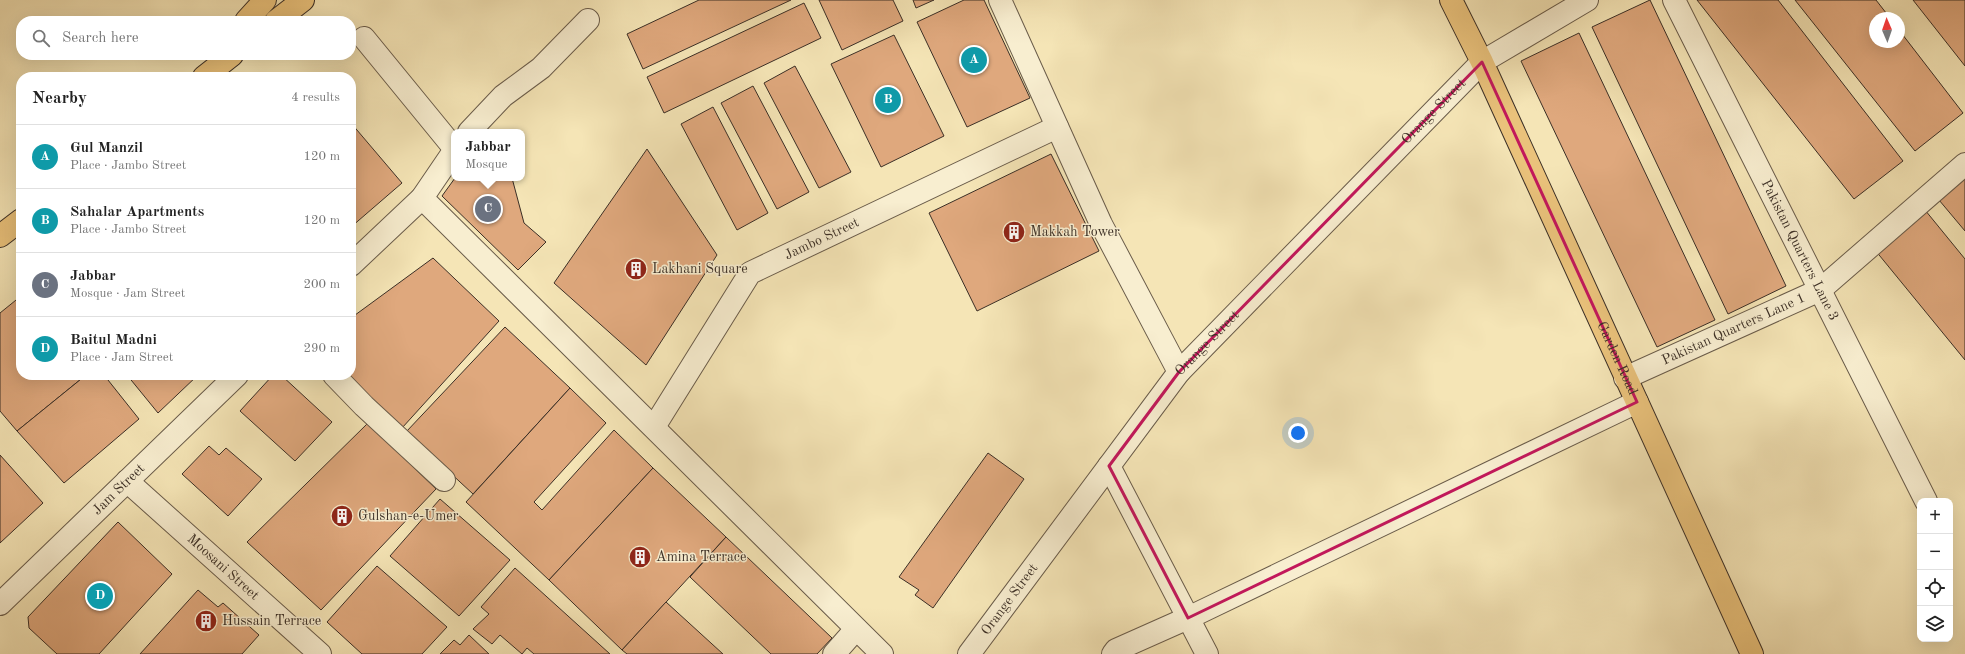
<!DOCTYPE html>
<meta charset="utf-8">
<style>
body{margin:0;font-family:"Old Standard TT",serif;background:#f6f6f6;color:#222}
.controls{position:absolute;right:12px;bottom:12px;display:grid;overflow:hidden;border-radius:8px;box-shadow:0 4px 16px #0002}
.controls button{width:36px;height:36px;display:grid;place-items:center;padding:0;border:0;border-bottom:1px solid #e0e0e0;background:#fff;color:#222;font:20px sans-serif}
.compass{position:absolute;left:1869px;top:12px;width:36px;height:36px;border-radius:50%;background:#fff;box-shadow:0 4px 16px #0002;rotate:358deg}
.you{position:absolute;left:1298px;top:433px;width:14px;height:14px;margin:-10px;border:3px solid #fff;border-radius:50%;background:#1a73e8;box-shadow:0 0 0 6px #1a73e833}
.badge{display:grid;place-items:center;width:26px;height:26px;border-radius:50%;background:#8f2418;color:#fff;font-size:13px;font-weight:700}
.pin{position:absolute;translate:-50% -50%;border:2px solid #fff;box-shadow:0 1px 4px #0006}
.popup{position:absolute;left:451px;top:129px;width:74px;height:52px;box-sizing:border-box;display:grid;place-content:center;border-radius:8px;background:#fff;filter:drop-shadow(0 1px 3px #0005);font-size:13px;white-space:nowrap;color:#767676}
.popup b{font-size:15px;color:#222}
.popup::after{content:'';position:absolute;left:50%;top:100%;margin-left:-8px;border:8px solid transparent;border-top-color:#fff}
.list{margin:0;padding:0;list-style:none}
h2{display:flex;justify-content:space-between;align-items:center;height:52px;margin:0;padding:0 16px;font-size:17px}
h2 small{font-size:13px;font-weight:400;color:#767676}
.list li{display:grid;grid-template-columns:26px 1fr auto;gap:12px;align-items:center;box-sizing:border-box;height:64px;padding:0 16px;border-top:1px solid #e0e0e0}
.list b{display:block;font-size:15px;white-space:nowrap}
.list p{margin:0;font-size:13px;white-space:nowrap;color:#767676}
.list em{font-size:13px;font-style:normal;color:#767676}
.icon{flex:none;width:22px;height:22px;fill:none;stroke:currentColor;stroke-width:2;stroke-linecap:round;stroke-linejoin:round}
.map{position:relative;flex:none;width:1965px;height:654px;overflow:hidden}
.search{position:absolute;background:#fff;box-shadow:0 4px 16px #0002;left:16px;top:16px;width:340px;height:44px;display:flex;align-items:center;gap:10px;box-sizing:border-box;padding:0 14px;border-radius:16px;color:#767676;font-size:15px}
.panel{position:absolute;background:#fff;box-shadow:0 4px 16px #0002;left:16px;top:72px;width:340px;height:308px;border-radius:16px}
.map>svg:first-child{display:block}
.building{fill:#dfa87d;stroke:#3b2f26}
.lines{fill:none;stroke-linecap:round;stroke-linejoin:round}
.minor-casing{stroke:#6a5c4a;stroke-width:24}
.tertiary-casing{stroke:#6a5c4a;stroke-width:24}
.primary-casing{stroke:#3b2f26;stroke-width:24}
.motorway-casing{stroke:#3b2f26;stroke-width:24}
.minor{stroke:#f8eed0;stroke-width:22}
.tertiary{stroke:#f8eed0;stroke-width:22}
.primary{stroke:#eac27b;stroke-width:22}
.motorway{stroke:#eac27b;stroke-width:22}
.marked{fill:none;stroke:#c2185b;stroke-width:3;stroke-linejoin:round}
.labels{text-anchor:middle;dominant-baseline:central;stroke-width:3;stroke-linejoin:round;paint-order:stroke}
.street-label{font-size:14px;fill:#3b2f26;stroke:#f8eed0}
.poi-label{font-size:14px;fill:#3b2f26;stroke:#f8eed0;text-anchor:start}
</style>
<div class="map">
<svg width="1965" height="654" viewBox="0 0 1965 654">
<rect width="100%" height="100%" fill="#f5e5b6"/>
<filter id="stains"><feTurbulence type="fractalNoise" baseFrequency=".005" numOctaves="4"/><feColorMatrix values="0 0 0 0 .2 0 0 0 0 .09 0 0 0 0 .02 0 0 0 .5 -.17"/></filter>
<radialGradient id="worn" r=".72"><stop offset=".6" stop-color="#630" stop-opacity="0"/><stop offset="1" stop-color="#630" stop-opacity=".3"/></radialGradient>
<!-- building -->
<g class="building">
<polygon points="699,0 791,0 643,69 627,34"/>
<polygon points="819,0 893,0 903,21 842,50"/>
<polygon points="913,0 934,0 916,8"/>
<polygon points="964,0 984,0 1030,98 967,127 917,22"/>
<polygon points="1650,0 1786,286 1728,314 1592,27"/>
<polygon points="1697,0 1778,0 1903,161 1854,199"/>
<polygon points="1795,0 1876,0 1890,18 1875,18 1875,42 1899,42 1899,30 1963,113 1915,151"/>
<polygon points="1913,0 1965,0 1965,66"/>
<polygon points="804,3 821,38 664,113 647,77"/>
<polygon points="1579,33 1715,320 1657,347 1521,61"/>
<polygon points="894,35 944,136 881,167 831,64"/>
<polygon points="795,66 851,172 819,188 764,83"/>
<polygon points="753,86 809,192 777,209 721,103"/>
<polygon points="713,107 768,213 737,230 681,124"/>
<polygon points="351,123 402,183 351,227"/>
<polygon points="647,149 717,255 646,365 554,283"/>
<polygon points="1051,154 1099,251 977,311 929,213"/>
<polygon points="455,178 512,178 524,223 546,242 518,270 442,196"/>
<polygon points="1965,178 1965,231 1939,200"/>
<polygon points="1925,210 1965,259 1965,360 1875,250"/>
<polygon points="433,258 499,321 402,428 345,375 351,375 351,318"/>
<polygon points="21,296 21,375 86,375 17,431 0,411 0,313"/>
<polygon points="505,327 570,388 473,494 406,432"/>
<polygon points="86,375 104,375 139,419 64,483 17,431"/>
<polygon points="127,375 198,375 158,413"/>
<polygon points="273,375 281,375 332,422 295,461 240,411"/>
<polygon points="570,388 606,423 534,502 542,510 614,430 653,468 549,580 466,502"/>
<polygon points="368,423 436,489 321,610 247,542"/>
<polygon points="209,446 219,455 226,448 262,479 228,516 182,474"/>
<polygon points="988,453 1024,479 933,608 915,595 919,590 899,577"/>
<polygon points="0,455 43,503 0,543"/>
<polygon points="653,468 726,537 622,650 549,580"/>
<polygon points="440,499 510,560 459,616 390,556"/>
<polygon points="118,522 172,574 99,654 57,654 29,628 28,617"/>
<polygon points="726,537 832,638 817,654 771,654 690,577"/>
<polygon points="377,566 447,627 422,654 362,654 327,622"/>
<polygon points="515,568 610,654 534,654 527,648 522,654 500,635 492,644 473,629 489,614 481,607"/>
<polygon points="198,590 218,607 223,603 259,635 242,654 140,654"/>
<polygon points="666,602 723,654 627,654 622,650"/>
<polygon points="469,635 489,654 440,654 454,640 460,645"/>
</g>
<g class="lines">
<!-- minor casing -->
<g class="minor-casing">
<g id="minor">
<polyline points="1000,0 1101,224 1179,372"/>
<path id="s1" d="M 1674,0 L 1926,501"/>
<polyline points="364,38 454,148"/>
<polyline points="1482,62 1587,0"/>
<polyline points="469,132 503,96 541,68 588,20"/>
<polyline points="422,198 882,654"/>
<polyline points="351,265 422,198 454,151"/>
<polyline points="334,375 364,406 444,480"/>
<path id="s2" d="M 1625,378 L 1820,290 L 1965,164"/>
<path id="s3" d="M 654,427 L 750,273 L 1057,127"/>
<polyline points="1109,466 1207,654"/>
<path id="s4" d="M 127,481 L 320,654"/>
<path id="s5" d="M 0,604 L 237,375"/>
<polyline points="834,654 856,629"/>
<polyline points="1113,654 1116,650 1188,618 1637,402"/>
</g>
</g>
<!-- tertiary casing -->
<g class="tertiary-casing">
<g id="tertiary">
<path id="s6" d="M 969,654 L 1179,372 L 1482,62"/>
</g>
</g>
<!-- primary casing -->
<g class="primary-casing">
<g id="primary">
<path id="s7" d="M 1451,0 L 1482,62 L 1752,654"/>
</g>
</g>
<!-- motorway casing -->
<g class="motorway-casing">
<g id="motorway">
<polyline points="246,21 265,0"/>
<polyline points="276,21 303,0"/>
<polyline points="204,77 232,55"/>
<polyline points="0,236 21,220"/>
</g>
</g>
<!-- minor -->
<use href="#minor" class="minor"/>
<!-- tertiary -->
<use href="#tertiary" class="tertiary"/>
<!-- primary -->
<use href="#primary" class="primary"/>
<!-- motorway -->
<use href="#motorway" class="motorway"/>
</g>
<!-- marked area -->
<path class="marked" d="M 1482,62 L 1637,402 L 1188,618 L 1109,466 L 1179,372 Z"/>
<!-- icons -->
<defs>
<g id="building-disc" transform="scale(1.15)"><circle r="9.5" fill="#8f2418" stroke="#f8eed0"/><path d="M-4-6H4V6H1V3H-1V6H-4ZM-2.5-4.3h1.7v1.8h-1.7ZM.8-4.3h1.7v1.8H.8ZM-2.5-1h1.7V.8h-1.7ZM.8-1h1.7V.8H.8Z" fill="#fff"/></g>
</defs>
<g fill-rule="evenodd">
<use href="#building-disc" x="1014" y="232"/>
<use href="#building-disc" x="636" y="269"/>
<use href="#building-disc" x="342" y="516"/>
<use href="#building-disc" x="640" y="557"/>
<use href="#building-disc" x="206" y="621"/>
</g>
<g class="labels">
<!-- street labels -->
<g class="street-label">
<text stroke="none"><textPath href="#s6" startOffset="716">Orange Street</textPath></text>
<text stroke="none"><textPath href="#s3" startOffset="261">Jambo Street</textPath></text>
<text stroke="none"><textPath href="#s1" startOffset="280">Pakistan Quarters Lane 3</textPath></text>
<text stroke="none"><textPath href="#s2" startOffset="119">Pakistan Quarters Lane 1</textPath></text>
<text stroke="none"><textPath href="#s6" startOffset="392">Orange Street</textPath></text>
<text stroke="none"><textPath href="#s7" startOffset="395">Garden Road</textPath></text>
<text stroke="none"><textPath href="#s5" startOffset="165">Jam Street</textPath></text>
<text stroke="none"><textPath href="#s4" startOffset="129">Moosani Street</textPath></text>
<text stroke="none"><textPath href="#s6" startOffset="68">Orange Street</textPath></text>
</g>
<!-- poi labels -->
<g class="poi-label">
<text x="1030" y="232">Makkah Tower</text>
<text x="652" y="269">Lakhani Square</text>
<text x="358" y="516">Gulshan-e-Umer</text>
<text x="656" y="557">Amina Terrace</text>
<text x="222" y="621">Hussain Terrace</text>
</g>
</g>
<rect width="100%" height="100%" filter="url(#stains)"/>
<rect width="100%" height="100%" fill="url(#worn)"/>
</svg>
<div class="controls">
<button>+</button>
<button>−</button>
<button><svg class="icon" aria-label="locate" viewBox="0 0 24 24"><circle cx="12" cy="12" r="6"/><path d="M12 2v4M12 18v4M2 12h4M18 12h4"/></svg></button>
<button><svg class="icon" aria-label="layers" viewBox="0 0 24 24"><path d="M12 4l9 5-9 5-9-5zM3 14l9 5 9-5"/></svg></button>
</div>
<svg class="compass" viewBox="-18 -18 36 36"><path d="M0-13l5 13h-10z" fill="#e53935"/><path d="M0 13l5-13h-10z" fill="#767676"/></svg>
<div class="you"></div>
<div class="pin badge" style="left:974px;top:60px;background:#0f9aa8">A</div>
<div class="pin badge" style="left:888px;top:100px;background:#0f9aa8">B</div>
<div class="pin badge" style="left:488px;top:209px;background:#6b7280">C</div>
<div class="popup"><b>Jabbar</b>Mosque</div>
<div class="pin badge" style="left:100px;top:596px;background:#0f9aa8">D</div>
<div class="search"><svg class="icon" aria-label="search" viewBox="0 0 24 24"><circle cx="10" cy="10" r="6"/><path d="M15 15l6 6"/></svg>Search here</div>
<section class="panel">
<h2>Nearby<small>4 results</small></h2>
<ul class="list">
<li><span class="badge" style="background:#0f9aa8">A</span><div><b>Gul Manzil</b><p>Place · Jambo Street</p></div><em>120 m</em></li>
<li><span class="badge" style="background:#0f9aa8">B</span><div><b>Sahalar Apartments</b><p>Place · Jambo Street</p></div><em>120 m</em></li>
<li><span class="badge" style="background:#6b7280">C</span><div><b>Jabbar</b><p>Mosque · Jam Street</p></div><em>200 m</em></li>
<li><span class="badge" style="background:#0f9aa8">D</span><div><b>Baitul Madni</b><p>Place · Jam Street</p></div><em>290 m</em></li>
</ul>
</section>
</div>
